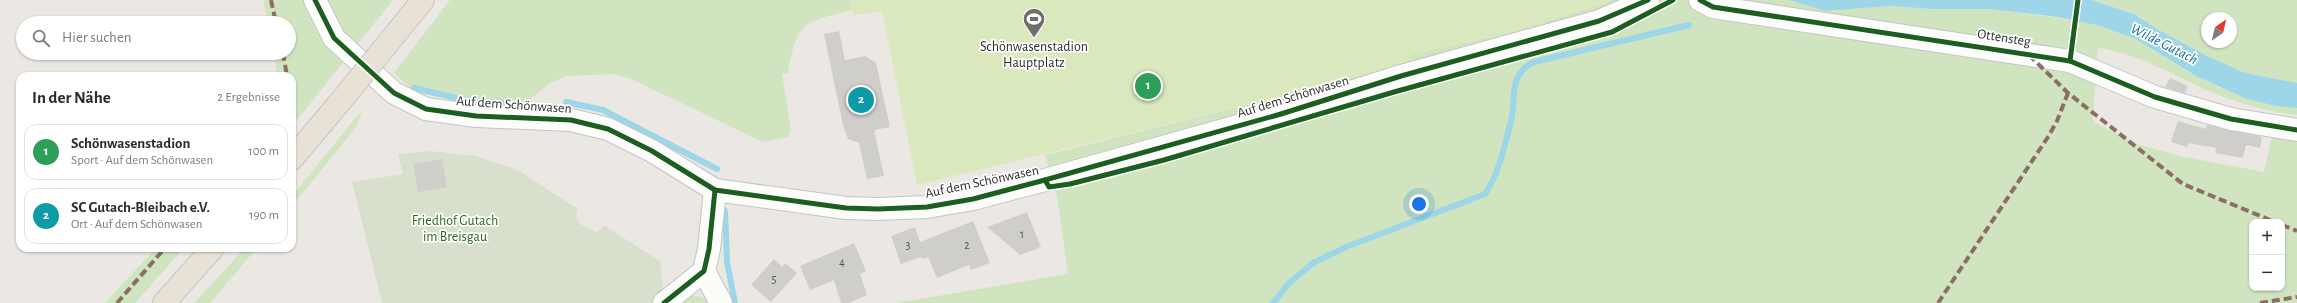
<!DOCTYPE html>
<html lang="de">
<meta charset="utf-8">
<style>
body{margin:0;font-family:"Alegreya Sans",sans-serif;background:#f2f2f3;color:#2b2b33}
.controls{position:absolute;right:12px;bottom:12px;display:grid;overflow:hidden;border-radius:8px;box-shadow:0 1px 3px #0004}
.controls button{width:36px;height:36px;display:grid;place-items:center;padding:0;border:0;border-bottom:1px solid #e1e1e2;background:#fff;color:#2b2b33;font:20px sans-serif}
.compass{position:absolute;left:2201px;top:12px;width:36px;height:36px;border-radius:50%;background:#fff;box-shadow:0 1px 3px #0004;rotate:34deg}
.you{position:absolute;left:1419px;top:204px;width:14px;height:14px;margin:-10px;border:3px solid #fff;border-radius:50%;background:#1a73e8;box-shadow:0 0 0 6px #1a73e833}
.badge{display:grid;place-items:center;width:26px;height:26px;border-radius:50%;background:#1a73e8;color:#fff;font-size:13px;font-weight:700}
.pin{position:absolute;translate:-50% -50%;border:2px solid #fff;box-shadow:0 1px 4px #0006}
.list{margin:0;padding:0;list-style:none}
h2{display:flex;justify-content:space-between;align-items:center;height:52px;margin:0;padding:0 16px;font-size:17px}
h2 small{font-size:13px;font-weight:400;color:#7c7c81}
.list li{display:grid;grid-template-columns:26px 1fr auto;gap:12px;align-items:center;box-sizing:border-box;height:56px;margin:0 8px 8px;padding:0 8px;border:1px solid #e1e1e2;border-radius:12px}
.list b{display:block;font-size:15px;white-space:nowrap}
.list p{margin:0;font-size:13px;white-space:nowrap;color:#7c7c81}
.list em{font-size:13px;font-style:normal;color:#7c7c81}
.icon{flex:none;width:22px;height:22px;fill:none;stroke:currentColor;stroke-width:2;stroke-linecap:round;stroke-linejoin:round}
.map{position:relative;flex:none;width:2297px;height:303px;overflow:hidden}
.search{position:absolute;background:#fff;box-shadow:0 1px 3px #0004;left:16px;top:16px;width:280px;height:44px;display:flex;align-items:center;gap:10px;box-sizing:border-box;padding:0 14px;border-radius:22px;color:#7c7c81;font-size:15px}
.panel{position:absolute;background:#fff;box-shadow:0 1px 3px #0004;left:16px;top:72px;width:280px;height:180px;border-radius:12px}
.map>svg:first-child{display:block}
.green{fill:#cfe4bf;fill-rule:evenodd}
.cemetery{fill:#d8dfcc}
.pitch{fill:#d9e8bd}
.water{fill:#9cd6e8}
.pier{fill:#ebe8e4}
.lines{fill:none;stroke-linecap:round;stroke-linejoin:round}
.stream{stroke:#9cd6e8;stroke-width:6}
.building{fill:#d0cecb}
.minor-casing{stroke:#c5c4c4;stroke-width:24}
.trunk-casing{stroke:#c6c5c3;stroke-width:24}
.minor{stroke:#fcfcfb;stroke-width:22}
.trunk{stroke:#e8e1d6;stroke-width:22}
.trunk-bridge-casing{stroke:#c6c5c3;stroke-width:24;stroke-linecap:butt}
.trunk-bridge{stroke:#e8e1d6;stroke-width:22}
.quiet{stroke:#8d6e63;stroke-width:4;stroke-dasharray:8 4;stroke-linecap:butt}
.cycleway-casing{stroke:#fff;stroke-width:8}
.cycleway{stroke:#1b5e20;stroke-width:5}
.labels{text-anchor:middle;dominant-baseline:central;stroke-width:3.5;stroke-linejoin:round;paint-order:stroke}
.number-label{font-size:12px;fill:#585756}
.street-label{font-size:14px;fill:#2d2d2d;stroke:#fff}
.poi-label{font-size:14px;fill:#2d2d2d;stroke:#fff}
.park-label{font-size:14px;fill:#30691f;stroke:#fff}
.water-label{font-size:15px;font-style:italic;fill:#146f9a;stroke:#fff}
</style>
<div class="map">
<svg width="2297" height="303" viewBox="0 0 2297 303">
<rect width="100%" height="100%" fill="#ebe8e4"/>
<!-- green -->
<g class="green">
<polygon points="263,0 393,0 292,126 292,76 277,76 274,53 289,53 289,23 268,23"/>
<path d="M 450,0 L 850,0 L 853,10 C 804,22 797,21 788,73 L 782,74 L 791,130 L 788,137 L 763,142 L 631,79 L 615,74 L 567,76 L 550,83 L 524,104 L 472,105 L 419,92 L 409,87 L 394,73 Z"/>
<path d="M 1615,0 L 1789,0 L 1825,11 L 1891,6 L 1932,9 L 1989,9 L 2074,20 L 2071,46 L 2075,46 L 2078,21 C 2098,25 2118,30 2136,39 C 2157,49 2175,65 2196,76 C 2228,93 2261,104 2297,108 L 2297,115 C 2267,112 2234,102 2206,90 C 2169,73 2139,54 2098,48 L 2093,119 L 2096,123 L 2137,144 L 2184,157 L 2264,172 L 2272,136 L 2297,140 L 2297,303 L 896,303 L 1068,274 L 1057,196 L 1045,155 L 1412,64 L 1410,54 L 1501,35 ZM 2252,222 L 2282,222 L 2282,288 L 2252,288 Z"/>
<path d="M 2091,0 L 2297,0 L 2297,83 L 2245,73 L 2207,56 L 2157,29 L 2134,14 ZM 2207,18 L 2231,18 L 2231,42 L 2207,42 Z"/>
<polygon points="362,110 357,126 292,206 292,196"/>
<polygon points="156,248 184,248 135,303 105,303"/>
<polygon points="245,248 257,248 210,303 194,303"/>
<path d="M 664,295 C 677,296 704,293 712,303 L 646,303 Z"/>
</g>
<!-- cemetery -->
<path class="cemetery" d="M 431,151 L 475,156 L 516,169 L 578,209 C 572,222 585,228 596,232 L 605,226 L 660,261 L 664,295 L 646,303 L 382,303 L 352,182 L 403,174 L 398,154 Z"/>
<!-- pitch -->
<polygon class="pitch" points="850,0 1615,0 1501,35 1411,54 1413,64 917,185 882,11 854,15"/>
<!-- water -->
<polygon class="water" points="1789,0 2091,0 2134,14 2157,29 2207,56 2245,73 2297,83 2297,108 2277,106 2247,99 2196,76 2136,39 2101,26 2058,17 1989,9 1932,9 1891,6 1825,11"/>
<!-- pier -->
<polygon class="pier" points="2076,0 2081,0 2078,23 2073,22"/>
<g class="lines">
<!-- stream -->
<g class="stream">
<polyline points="414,88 460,99 505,103"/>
<polyline points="566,102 603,110 717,169"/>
<polyline points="725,211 727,262 735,303"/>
<path d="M 1273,303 L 1289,283 L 1313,263 L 1346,247 L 1485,194 C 1499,174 1505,144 1511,121 C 1517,98 1507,75 1534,62 L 1689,25"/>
</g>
</g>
<!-- building -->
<g class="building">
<polygon points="839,31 845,60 865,56 876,63 890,127 874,130 884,176 867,179 859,143 848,139 843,125 824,34"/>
<polygon points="2170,78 2188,86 2185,93 2165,87"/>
<polygon points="2178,121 2206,129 2207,125 2262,137 2260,148 2246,145 2243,158 2215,153 2216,148 2188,143 2187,147 2171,142"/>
<polygon points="442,159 447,187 418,192 413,164"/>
<polygon points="1027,212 1041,247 1020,255 987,227"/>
<polygon points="973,221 990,263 971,270 969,265 937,278 928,257 922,259 921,257 901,264 891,236 915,227 920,242"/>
<polygon points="854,243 866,271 860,274 867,295 849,303 841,303 834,280 810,290 800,266"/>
<polygon points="774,259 782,267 785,263 797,273 771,302 751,285"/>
</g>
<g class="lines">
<!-- minor casing -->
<g class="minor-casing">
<g id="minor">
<polyline points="315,0 334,38 394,93 426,109 476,116 571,120 608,129 652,151 715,190 846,208 878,209 927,207 973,199 1045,180 1281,114 1401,76 1599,21 1648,0"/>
<polyline points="1700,0 1713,7 2070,61 2155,97 2231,119 2297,130"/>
<polyline points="704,271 721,303"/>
<polyline points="664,303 704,271 709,249 715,190"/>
</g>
</g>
<!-- trunk casing -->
<g class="trunk-casing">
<g id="trunk">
<polyline points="388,43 423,0"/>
<polyline points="292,159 345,96"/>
<polyline points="164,303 213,248"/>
</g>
</g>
<!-- minor -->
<use href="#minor" class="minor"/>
<!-- trunk -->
<use href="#trunk" class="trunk"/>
<!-- trunk-bridge casing -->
<g class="trunk-bridge-casing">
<polyline id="trunk-bridge" points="345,96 388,43"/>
</g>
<!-- trunk-bridge -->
<use href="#trunk-bridge" class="trunk-bridge"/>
<!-- quiet -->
<g class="quiet">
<polyline points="271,0 276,23"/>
<polyline points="283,53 287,76"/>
<polyline points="2029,55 2068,93 2183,184 2275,222"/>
<polyline points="2282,225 2297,231"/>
<polyline points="117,303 165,248"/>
<polyline points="1938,303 2048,137 2057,121 2068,93"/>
<polyline points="2260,303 2297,297"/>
</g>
<!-- cycleway casing -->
<g class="cycleway-casing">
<g id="cycleway">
<polyline points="315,0 334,38 394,93 426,109 476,116 571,120 608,129 652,151 715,190 846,208 878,209 927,207 973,199 1045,180 1281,114 1401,76 1599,21 1648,0"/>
<polyline points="1700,0 1713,7 2070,61 2155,97 2231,119 2297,130"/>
<polyline points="2070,61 2078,0"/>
<polyline points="1045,180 1049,187 1070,184 1164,160 1394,92 1612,32 1673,0"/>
<polyline points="664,303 704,271 709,249 715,190"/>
</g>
</g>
<!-- cycleway -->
<use href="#cycleway" class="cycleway"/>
</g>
<!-- icons -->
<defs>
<g id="stadium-pin" transform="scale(1.15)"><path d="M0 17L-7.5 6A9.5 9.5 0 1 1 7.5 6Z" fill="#706e6d" stroke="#fff"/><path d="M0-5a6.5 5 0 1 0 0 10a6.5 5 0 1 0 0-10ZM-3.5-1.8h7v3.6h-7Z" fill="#fff"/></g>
</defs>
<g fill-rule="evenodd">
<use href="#stadium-pin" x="1034" y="19"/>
</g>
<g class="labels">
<!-- number labels -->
<g class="number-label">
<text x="1022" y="234">1</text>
<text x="908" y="245">3</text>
<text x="967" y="245">2</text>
<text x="842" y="262">4</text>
<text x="774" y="279">5</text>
</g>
<!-- street labels -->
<g class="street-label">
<text transform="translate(2004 38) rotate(9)">Ottensteg</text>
<text transform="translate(1293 97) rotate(-17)">Auf dem Schönwasen</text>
<text transform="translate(514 105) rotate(4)">Auf dem Schönwasen</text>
<text transform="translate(982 182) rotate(-12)">Auf dem Schönwasen</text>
</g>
<!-- poi labels -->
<g class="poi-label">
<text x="1034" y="47">Schönwasenstadion<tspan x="1034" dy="16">Hauptplatz</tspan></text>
</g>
<!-- park labels -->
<g class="park-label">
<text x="455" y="221">Friedhof Gutach<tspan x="455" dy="16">im Breisgau</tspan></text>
</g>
<!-- water labels -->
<g class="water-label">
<text transform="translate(2164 44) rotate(27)">Wilde Gutach</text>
</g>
</g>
</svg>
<div class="controls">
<button>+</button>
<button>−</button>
</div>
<svg class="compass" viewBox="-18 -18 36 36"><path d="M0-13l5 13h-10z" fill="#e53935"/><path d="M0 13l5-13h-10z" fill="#7c7c81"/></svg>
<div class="you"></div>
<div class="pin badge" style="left:1148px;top:86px;background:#2e9e5b">1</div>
<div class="pin badge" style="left:861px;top:100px;background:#0f9aa8">2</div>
<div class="search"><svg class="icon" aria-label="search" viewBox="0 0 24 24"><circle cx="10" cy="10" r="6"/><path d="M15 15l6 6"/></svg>Hier suchen</div>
<section class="panel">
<h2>In der Nähe<small>2 Ergebnisse</small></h2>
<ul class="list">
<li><span class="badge" style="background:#2e9e5b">1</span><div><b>Schönwasenstadion</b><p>Sport · Auf dem Schönwasen</p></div><em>100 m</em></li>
<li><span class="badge" style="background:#0f9aa8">2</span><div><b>SC Gutach-Bleibach e.V.</b><p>Ort · Auf dem Schönwasen</p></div><em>190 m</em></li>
</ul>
</section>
</div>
